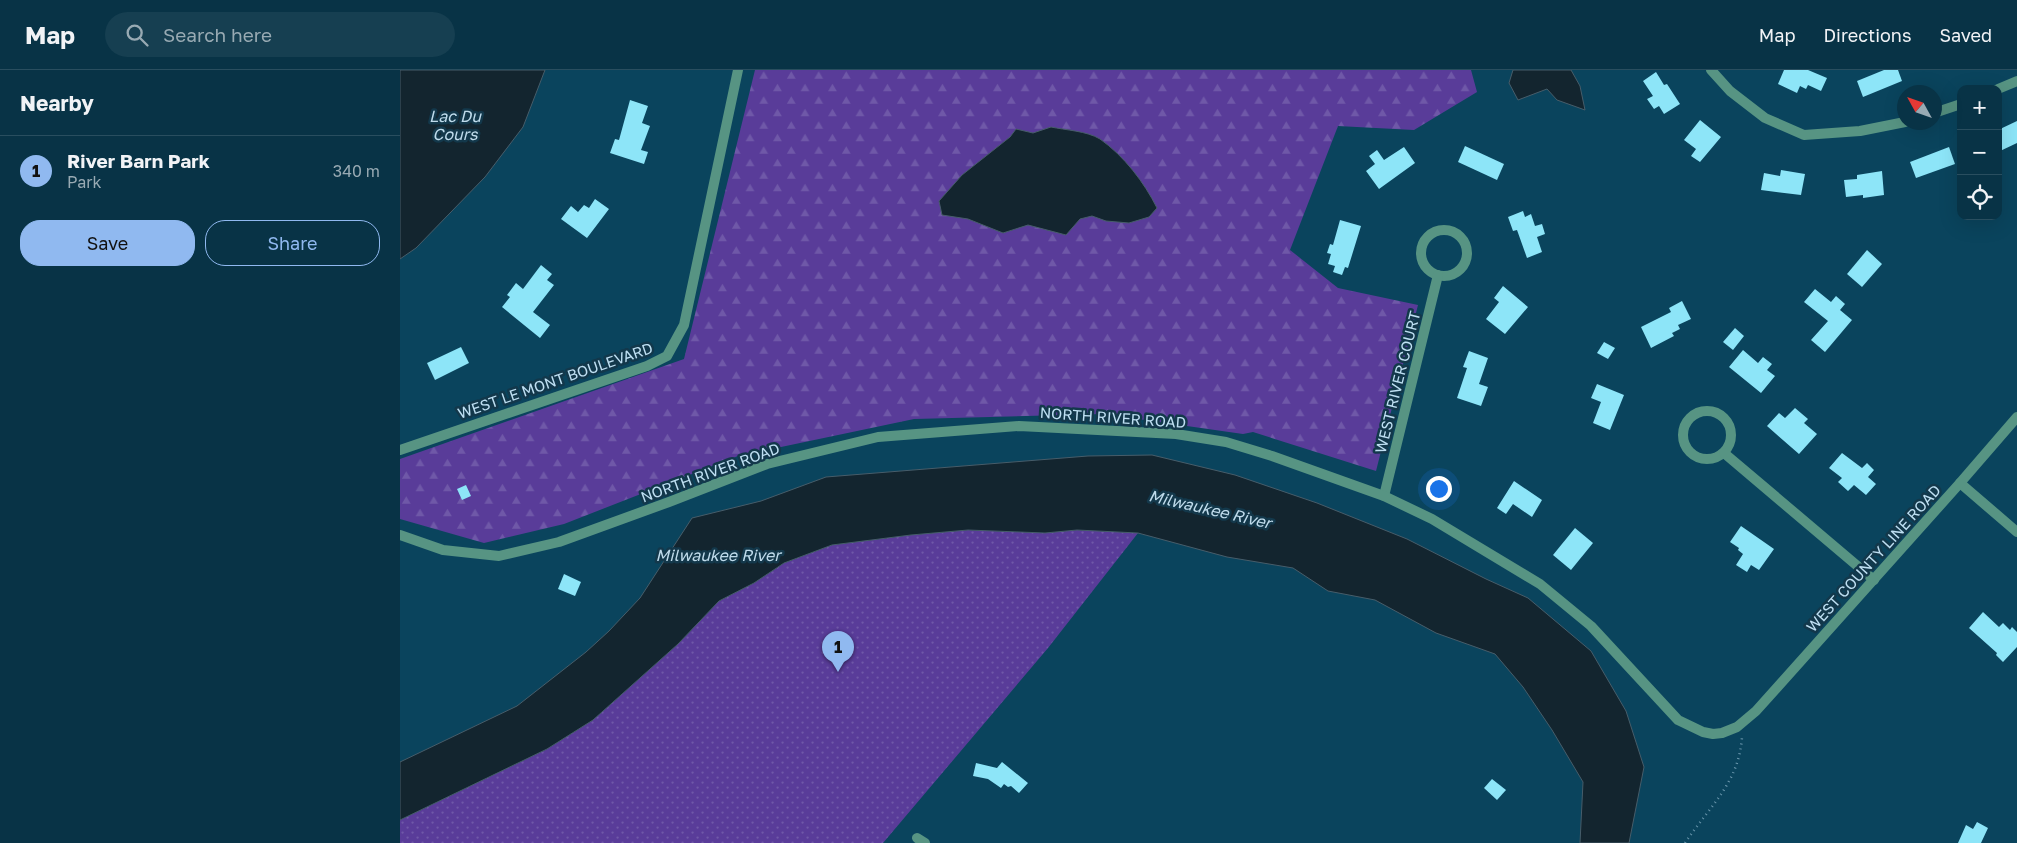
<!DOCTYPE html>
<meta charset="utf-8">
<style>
body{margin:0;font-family:"Golos Text",sans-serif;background:#163f51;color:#f1f3f6}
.controls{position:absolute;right:15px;top:15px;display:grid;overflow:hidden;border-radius:10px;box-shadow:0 5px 20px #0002}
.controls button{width:45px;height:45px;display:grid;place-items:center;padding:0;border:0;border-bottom:1px solid #294e5f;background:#083346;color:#f1f3f6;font:25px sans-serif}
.compass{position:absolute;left:1497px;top:15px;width:45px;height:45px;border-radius:50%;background:#083346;box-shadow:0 5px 20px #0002;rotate:310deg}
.you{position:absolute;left:1038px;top:418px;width:18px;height:18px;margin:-12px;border:4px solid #fff;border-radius:50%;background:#1a73e8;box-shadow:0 0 0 8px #1a73e833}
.badge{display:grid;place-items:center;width:32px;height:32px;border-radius:50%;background:#90b9f0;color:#111;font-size:16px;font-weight:700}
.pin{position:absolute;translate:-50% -41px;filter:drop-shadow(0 1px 2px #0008)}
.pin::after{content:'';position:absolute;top:26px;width:18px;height:15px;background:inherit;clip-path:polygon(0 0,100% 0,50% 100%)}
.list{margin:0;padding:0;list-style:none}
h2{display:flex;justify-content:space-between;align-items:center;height:65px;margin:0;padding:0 20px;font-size:21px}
h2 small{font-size:16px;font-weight:400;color:#98aab3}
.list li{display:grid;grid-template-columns:32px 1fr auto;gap:15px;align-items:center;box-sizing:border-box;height:70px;padding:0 20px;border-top:1px solid #294e5f}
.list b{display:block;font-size:19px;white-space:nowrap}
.list p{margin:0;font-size:16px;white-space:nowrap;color:#98aab3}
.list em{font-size:16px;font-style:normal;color:#98aab3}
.actions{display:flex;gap:10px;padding:15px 20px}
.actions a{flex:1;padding:11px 0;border:1px solid #90b9f0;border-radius:20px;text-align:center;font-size:18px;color:#90b9f0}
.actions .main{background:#90b9f0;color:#111}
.icon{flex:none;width:28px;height:28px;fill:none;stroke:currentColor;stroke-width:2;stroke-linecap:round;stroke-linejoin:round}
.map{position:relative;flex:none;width:1617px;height:773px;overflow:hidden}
header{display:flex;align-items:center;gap:30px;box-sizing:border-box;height:70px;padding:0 25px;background:#083346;border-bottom:1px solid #294e5f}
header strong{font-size:24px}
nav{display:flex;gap:28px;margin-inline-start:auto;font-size:18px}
.search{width:350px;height:45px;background:#163f51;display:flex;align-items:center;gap:12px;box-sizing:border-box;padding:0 18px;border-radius:28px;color:#98aab3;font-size:19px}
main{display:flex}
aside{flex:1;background:#083346}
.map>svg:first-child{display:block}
.forest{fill:url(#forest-firs)}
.park{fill:url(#park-dots)}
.water{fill:#13252f;stroke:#475d6a}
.building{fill:#8de5f8}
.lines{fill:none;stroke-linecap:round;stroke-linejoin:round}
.path{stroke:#6d99af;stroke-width:2.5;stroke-dasharray:1 4;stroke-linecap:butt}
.minor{stroke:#579483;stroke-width:10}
.tertiary{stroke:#579483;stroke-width:10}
.labels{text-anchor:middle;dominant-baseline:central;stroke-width:5;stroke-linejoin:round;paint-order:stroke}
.street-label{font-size:15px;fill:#bfe0f3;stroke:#13384b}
.water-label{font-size:16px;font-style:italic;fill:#bfdbeb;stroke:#13384b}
</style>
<header>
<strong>Map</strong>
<div class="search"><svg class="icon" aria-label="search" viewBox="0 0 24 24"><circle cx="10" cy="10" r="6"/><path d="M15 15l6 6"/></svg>Search here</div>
<nav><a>Map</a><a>Directions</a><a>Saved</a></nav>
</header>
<main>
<aside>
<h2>Nearby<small></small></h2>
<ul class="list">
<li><span class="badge">1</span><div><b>River Barn Park</b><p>Park</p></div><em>340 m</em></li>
</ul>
<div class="actions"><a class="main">Save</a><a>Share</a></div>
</aside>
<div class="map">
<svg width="1617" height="773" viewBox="0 0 1617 773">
<defs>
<pattern id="forest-firs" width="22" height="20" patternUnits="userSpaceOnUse" patternTransform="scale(1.25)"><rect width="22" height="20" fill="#593c99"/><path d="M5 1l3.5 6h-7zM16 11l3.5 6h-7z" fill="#6f58a8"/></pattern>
<pattern id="park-dots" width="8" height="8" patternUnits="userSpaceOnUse" patternTransform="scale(1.25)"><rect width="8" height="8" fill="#593c99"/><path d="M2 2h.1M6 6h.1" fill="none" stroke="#6f58a8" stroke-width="1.8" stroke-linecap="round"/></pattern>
</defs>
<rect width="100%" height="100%" fill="#0a445d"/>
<!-- forest -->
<polygon class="forest" points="355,0 1071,0 1077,22 1014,60 938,56 890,180 938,218 1018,235 976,401 853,362 843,364 703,344 514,349 338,386 164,454 84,473 0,449 0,389 284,289"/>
<!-- park -->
<polygon class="park" points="568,460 645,463 677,460 738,463 648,578 483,773 0,773 0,750 147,679 193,650 278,574 319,531 354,513 384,493 432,475 511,465"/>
<!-- water -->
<g class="water">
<polygon points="0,0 145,0 123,57 85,107 16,178 0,189"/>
<polygon points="1113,0 1171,0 1180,16 1185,40 1157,30 1147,19 1118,30 1109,13"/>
<path d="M 651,57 C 665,60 687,61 700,69 C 724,86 744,112 757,138 L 749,147 L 729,153 L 706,151 L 692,146 L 680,149 L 666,165 L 628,155 L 603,163 L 568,149 L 542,145 L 539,131 L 562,105 L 610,67 L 616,59 L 633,63 Z"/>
<polygon points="752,385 835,405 917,433 1007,469 1086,509 1128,528 1191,581 1226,641 1244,697 1229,773 1180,773 1183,712 1152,660 1123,617 1095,584 1036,563 975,530 928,521 893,498 827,487 738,463 677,460 645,463 568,460 511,465 432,475 384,493 354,513 319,531 278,574 193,650 147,679 0,750 0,692 117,636 186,582 209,561 240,528 292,448 361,431 426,407 688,386"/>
</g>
<!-- building -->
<g class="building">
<polygon points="1384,0 1408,0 1427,8 1421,21 1408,15 1406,19 1400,16 1397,23 1378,14"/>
<polygon points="1484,0 1498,0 1502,11 1463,27 1457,11"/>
<polygon points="1256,2 1264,15 1267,14 1280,34 1264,44 1259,36 1254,39 1247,29 1253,26 1243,11"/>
<polygon points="230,30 248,36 242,53 250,56 241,80 248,82 244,94 210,83 215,69 219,70"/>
<polygon points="1300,50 1321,67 1300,92 1291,86 1296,79 1284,70"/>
<polygon points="1617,51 1617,73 1598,82 1598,60"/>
<polygon points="1065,76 1104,94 1097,110 1058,92"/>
<polygon points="1004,77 1015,93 979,119 966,101 975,94 969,86 977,80 984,90"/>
<polygon points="1549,77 1555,94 1516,108 1510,92"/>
<polygon points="1381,100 1405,104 1401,125 1361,120 1364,103 1380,106"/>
<polygon points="1482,101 1484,125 1463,128 1463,125 1446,127 1444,110 1457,109 1457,105"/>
<polygon points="195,129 209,139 187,168 161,149 171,136 178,142 184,135 189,138"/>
<polygon points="1123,141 1125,147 1131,144 1135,156 1142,154 1145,164 1137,167 1142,182 1127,188 1117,160 1113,161 1108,147"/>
<polygon points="940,150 961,156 948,198 945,197 942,205 933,202 935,196 928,194 931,184 927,183 930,174 933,175"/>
<polygon points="1467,180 1482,194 1462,217 1447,204"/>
<polygon points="141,195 152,204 147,210 154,215 133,242 150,255 140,268 102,237 110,227 107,225 116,213 123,219"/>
<polygon points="1103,216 1128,237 1105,264 1086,249 1099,232 1094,228"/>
<polygon points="1415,219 1431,232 1436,226 1445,234 1440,240 1452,250 1425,282 1411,270 1428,251 1404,232"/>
<polygon points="1282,231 1291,249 1278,255 1280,259 1272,263 1274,266 1251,278 1241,257 1271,242 1269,238"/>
<polygon points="1335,258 1344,266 1333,280 1323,272"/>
<polygon points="1204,272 1215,278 1208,289 1197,283"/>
<polygon points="61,277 69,293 35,310 27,293"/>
<polygon points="1343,280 1358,293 1363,287 1372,294 1367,300 1375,306 1361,323 1329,297"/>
<polygon points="1069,281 1088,288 1079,314 1088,317 1081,336 1057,328 1067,298 1063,297"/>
<polygon points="1197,314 1224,325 1210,360 1193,353 1201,332 1191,328"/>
<polygon points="1395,338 1408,349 1404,353 1417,364 1399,384 1367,356 1379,343 1385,348"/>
<polygon points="1442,383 1462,398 1467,393 1474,400 1468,407 1476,414 1466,425 1454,415 1448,421 1438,412 1442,408 1429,398"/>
<polygon points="1114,411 1142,430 1132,447 1113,434 1106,444 1097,438"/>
<polygon points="66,415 71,426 62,430 57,419"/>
<polygon points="1341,456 1374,479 1359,500 1351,495 1347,502 1336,495 1343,484 1338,480 1339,478 1330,472"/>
<polygon points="1175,458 1193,473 1171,500 1153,485"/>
<polygon points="164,504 181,512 175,526 158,519"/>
<polygon points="1583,542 1599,557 1603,553 1610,560 1612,557 1617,562 1617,577 1603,592 1596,585 1597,583 1569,558"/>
<polygon points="602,692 628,713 619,723 611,716 608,717 604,714 601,718 588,709 573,706 576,693 597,698"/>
<polygon points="1092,709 1106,720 1097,730 1084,718"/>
<polygon points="1577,752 1588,758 1581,773 1558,773 1566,755 1573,759"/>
</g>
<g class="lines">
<!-- path -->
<path class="path" d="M 1285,773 C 1309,737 1339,713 1342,667"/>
<!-- minor -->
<g class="minor">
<polyline points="1311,0 1330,21 1365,48 1404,65 1460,61 1505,52"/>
<polyline points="1598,19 1617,11"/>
<polyline points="1534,43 1561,34"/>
<circle cx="1044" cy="183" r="23"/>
<circle cx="1307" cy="365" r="24"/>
<polyline points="0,380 247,296 267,286 284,255 338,0"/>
<polyline points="1324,383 1474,510"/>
<polyline points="1560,413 1617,462"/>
<polyline points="984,426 1038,205"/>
<polyline points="517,768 525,773"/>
</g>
<!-- tertiary -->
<polyline class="tertiary" points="0,465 43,480 99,486 159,472 269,432 367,394 478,367 619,356 776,364 826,372 872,386 984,426 1032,449 1140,514 1191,556 1278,650 1303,662 1313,664 1322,663 1337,657 1356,641 1560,413 1617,347"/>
</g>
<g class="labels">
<!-- street labels -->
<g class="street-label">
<text transform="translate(155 310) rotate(-19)">WEST LE MONT BOULEVARD</text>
<text transform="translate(997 312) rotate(-76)">WEST RIVER COURT</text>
<text transform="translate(713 347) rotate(4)">NORTH RIVER ROAD</text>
<text transform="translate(310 402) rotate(-20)">NORTH RIVER ROAD</text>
<text transform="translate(1473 488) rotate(-48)">WEST COUNTY LINE ROAD</text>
</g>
<!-- water labels -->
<g class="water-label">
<text x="55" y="46">Lac Du<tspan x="55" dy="18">Cours</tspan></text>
<text transform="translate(810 439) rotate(13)">Milwaukee River</text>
<text x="318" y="485">Milwaukee River</text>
</g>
</g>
</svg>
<div class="controls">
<button>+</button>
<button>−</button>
<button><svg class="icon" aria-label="locate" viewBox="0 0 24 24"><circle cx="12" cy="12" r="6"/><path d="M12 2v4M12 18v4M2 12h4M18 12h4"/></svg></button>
</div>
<svg class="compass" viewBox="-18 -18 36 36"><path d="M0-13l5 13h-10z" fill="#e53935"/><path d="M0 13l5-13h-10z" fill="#98aab3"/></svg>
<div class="you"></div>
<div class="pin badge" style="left:438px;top:602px">1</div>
</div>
</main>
